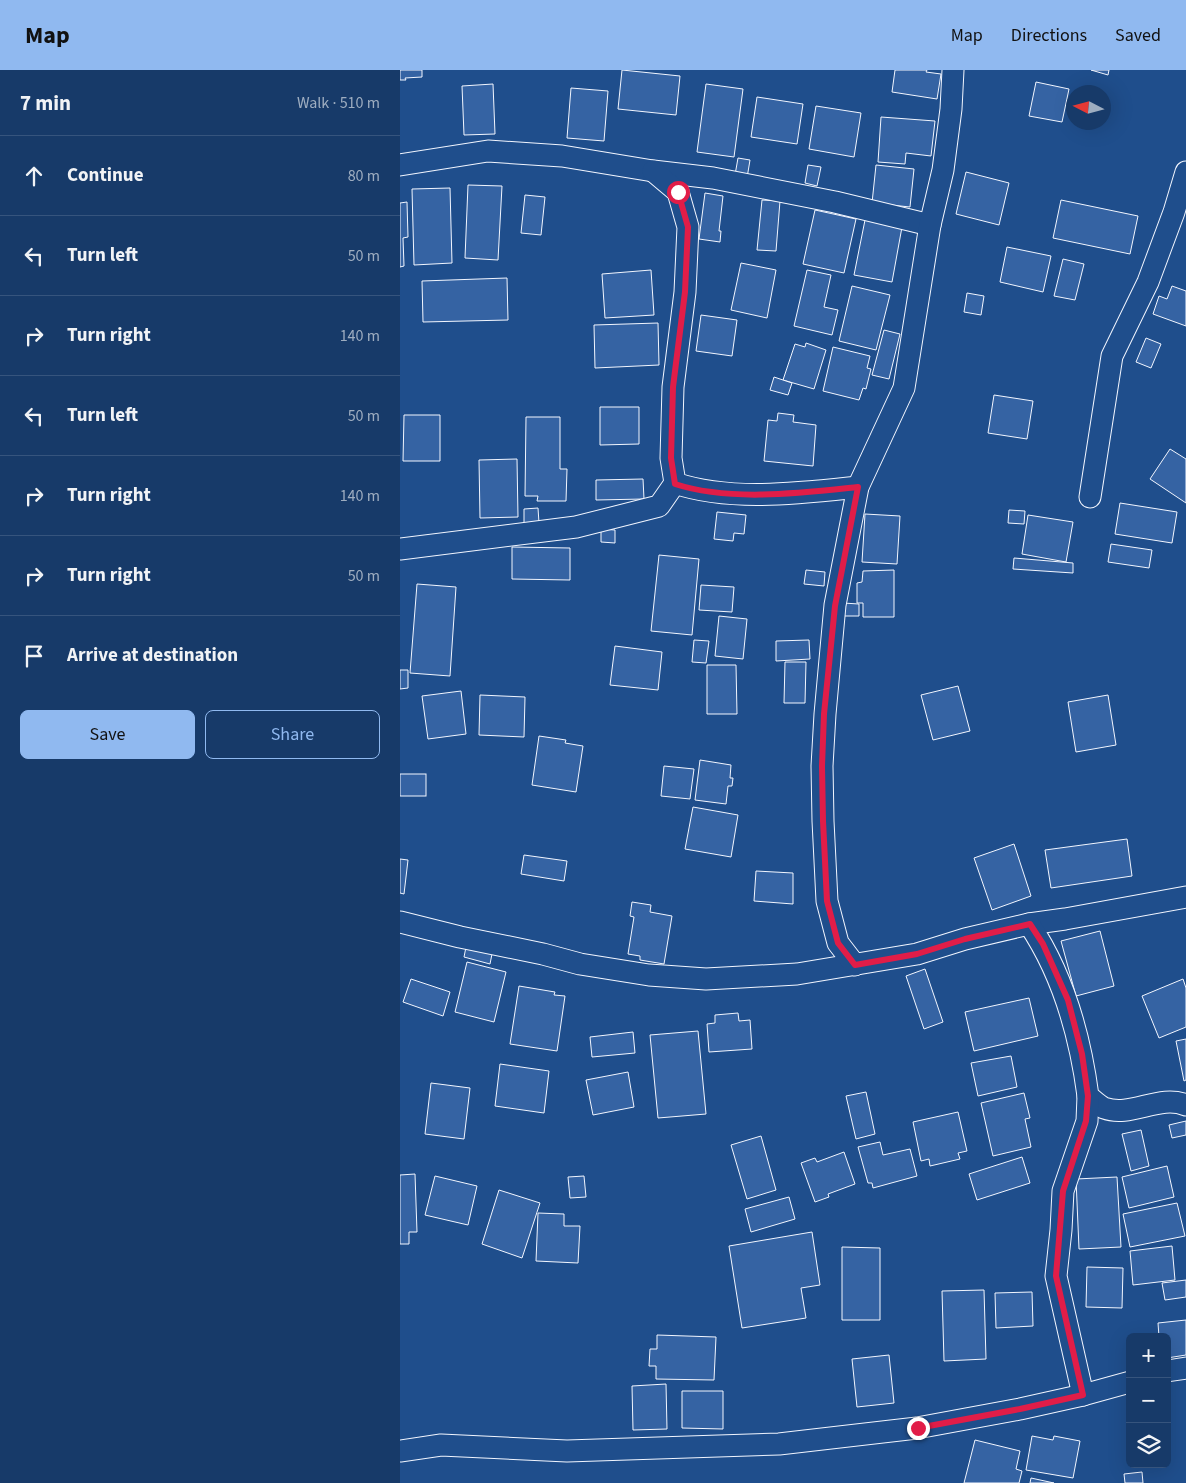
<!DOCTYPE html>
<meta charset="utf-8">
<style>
body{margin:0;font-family:"Source Sans 3",sans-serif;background:#20416f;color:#f1f3f6}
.controls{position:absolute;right:15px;bottom:15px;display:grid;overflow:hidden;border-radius:8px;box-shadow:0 5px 20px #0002}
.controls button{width:45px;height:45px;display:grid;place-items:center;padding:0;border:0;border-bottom:1px solid #36547d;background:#173a69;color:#f1f3f6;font:25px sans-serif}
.compass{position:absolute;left:666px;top:15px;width:45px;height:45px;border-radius:50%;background:#173a69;box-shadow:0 5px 20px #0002;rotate:276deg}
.stop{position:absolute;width:15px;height:15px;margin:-11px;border:4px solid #e11d48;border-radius:50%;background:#fff}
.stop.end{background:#e11d48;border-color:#fff;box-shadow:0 1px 5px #0008}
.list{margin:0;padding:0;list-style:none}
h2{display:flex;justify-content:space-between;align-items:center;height:65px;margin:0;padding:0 20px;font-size:21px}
h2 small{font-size:16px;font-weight:400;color:#9eadc0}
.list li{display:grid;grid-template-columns:32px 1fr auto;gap:15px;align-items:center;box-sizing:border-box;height:80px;padding:0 20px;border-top:1px solid #36547d}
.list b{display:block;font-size:19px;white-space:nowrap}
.list em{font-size:16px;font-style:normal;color:#9eadc0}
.actions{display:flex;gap:10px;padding:15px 20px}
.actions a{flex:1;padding:11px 0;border:1px solid #90b9f0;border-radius:8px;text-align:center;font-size:18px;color:#90b9f0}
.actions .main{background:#90b9f0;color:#111}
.icon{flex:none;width:28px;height:28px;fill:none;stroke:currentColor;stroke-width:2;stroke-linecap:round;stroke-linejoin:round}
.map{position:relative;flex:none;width:786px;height:1413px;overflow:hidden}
header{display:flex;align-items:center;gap:30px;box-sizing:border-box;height:70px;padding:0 25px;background:#90b9f0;color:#111}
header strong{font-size:24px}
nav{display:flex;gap:28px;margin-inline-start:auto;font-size:18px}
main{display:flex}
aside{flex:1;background:#173a69}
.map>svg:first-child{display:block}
.building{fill:#3563a3;stroke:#f2f6ff}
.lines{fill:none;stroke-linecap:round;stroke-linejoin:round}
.street-casing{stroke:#f2f6ff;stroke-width:23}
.street{stroke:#1f4e8c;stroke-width:21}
.route{stroke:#e11d48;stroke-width:6}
</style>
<header>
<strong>Map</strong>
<nav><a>Map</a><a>Directions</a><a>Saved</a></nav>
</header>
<main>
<aside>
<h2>7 min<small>Walk · 510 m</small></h2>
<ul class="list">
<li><svg class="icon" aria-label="ahead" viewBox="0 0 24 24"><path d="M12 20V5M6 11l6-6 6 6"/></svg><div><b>Continue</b></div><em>80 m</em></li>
<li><svg class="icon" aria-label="left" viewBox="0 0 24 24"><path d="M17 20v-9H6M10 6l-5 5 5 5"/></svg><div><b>Turn left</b></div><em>50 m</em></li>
<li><svg class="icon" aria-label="right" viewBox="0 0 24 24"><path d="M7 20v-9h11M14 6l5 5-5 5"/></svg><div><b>Turn right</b></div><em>140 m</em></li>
<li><svg class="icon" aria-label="left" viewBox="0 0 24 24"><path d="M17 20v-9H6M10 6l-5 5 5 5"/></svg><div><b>Turn left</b></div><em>50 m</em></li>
<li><svg class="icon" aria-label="right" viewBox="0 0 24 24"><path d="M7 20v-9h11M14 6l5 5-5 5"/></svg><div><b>Turn right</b></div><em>140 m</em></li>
<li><svg class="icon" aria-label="right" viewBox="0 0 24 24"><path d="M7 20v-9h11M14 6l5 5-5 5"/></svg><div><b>Turn right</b></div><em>50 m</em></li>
<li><svg class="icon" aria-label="arrive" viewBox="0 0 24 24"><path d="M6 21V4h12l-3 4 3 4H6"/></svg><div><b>Arrive at destination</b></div></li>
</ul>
<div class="actions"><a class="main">Save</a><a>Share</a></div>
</aside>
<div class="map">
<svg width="786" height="1413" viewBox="0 0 786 1413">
<rect width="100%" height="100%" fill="#1f4e8c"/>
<!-- building -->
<g class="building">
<polygon points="0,0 22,0 22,7 5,8 6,10 0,10"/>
<polygon points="222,0 280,6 276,45 218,39"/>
<polygon points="495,0 527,0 526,2 541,4 537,29 492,22"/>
<polygon points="691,0 709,0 708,5"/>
<polygon points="636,12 669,19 662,52 629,46"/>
<polygon points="93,14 95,64 64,65 62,16"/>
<polygon points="306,14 343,19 334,87 297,82"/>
<polygon points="171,18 208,21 204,71 167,68"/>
<polygon points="357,27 403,34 397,74 351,67"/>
<polygon points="416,36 461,43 454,87 409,79"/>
<polygon points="481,47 535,51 531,86 506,83 505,94 478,92"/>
<polygon points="338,88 350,90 347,108 335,105"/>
<polygon points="408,95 421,97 417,116 405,113"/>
<polygon points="476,95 514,99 510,137 472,133"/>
<polygon points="566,102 609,113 599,155 556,144"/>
<polygon points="68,115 102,116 98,190 65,188"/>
<polygon points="50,118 52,193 14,195 12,119"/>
<polygon points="305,123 323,126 319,161 321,161 320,172 299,169"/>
<polygon points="125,125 145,127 141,165 121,163"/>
<polygon points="362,130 380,131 376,181 357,180"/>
<polygon points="661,130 738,146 730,184 653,168"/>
<polygon points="7,132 8,167 3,168 4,196 0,197 0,133"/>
<polygon points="415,140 456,149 444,203 403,194"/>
<polygon points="465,150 502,157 492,212 454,205"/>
<polygon points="607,177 651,186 643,222 600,212"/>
<polygon points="663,189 684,194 675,230 654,226"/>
<polygon points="341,193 376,200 367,248 331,240"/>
<polygon points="251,200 254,245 205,248 202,204"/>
<polygon points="407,200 431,205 424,237 438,240 432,265 394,256"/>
<polygon points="107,208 108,250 23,252 22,211"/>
<polygon points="452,216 490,225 476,280 439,271"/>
<polygon points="772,216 786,221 786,256 753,244 759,226 767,229"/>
<polygon points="567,223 584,226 581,245 564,242"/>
<polygon points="301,245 337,250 332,286 296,281"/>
<polygon points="258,253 259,295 195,298 194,255"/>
<polygon points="484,260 500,264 489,309 472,305"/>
<polygon points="746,268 761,274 751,298 736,292"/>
<polygon points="406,273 426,280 414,319 383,310 395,274 405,277"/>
<polygon points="433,277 470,286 467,298 471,299 466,319 463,318 459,330 423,321"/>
<polygon points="374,307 392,313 388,325 370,320"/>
<polygon points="594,325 633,331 627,369 588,363"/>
<polygon points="200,337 239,337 239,374 200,375"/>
<polygon points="378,343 394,345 393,352 416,355 413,396 364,391 368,350 377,351"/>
<polygon points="4,345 40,345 40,391 3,391"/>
<polygon points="126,347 160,347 160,399 167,399 166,431 137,431 138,426 125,426"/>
<polygon points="770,379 786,389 786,433 750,409"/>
<polygon points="117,389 118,447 80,448 79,390"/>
<polygon points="243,409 244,429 196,430 196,410"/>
<polygon points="720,433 777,442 772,473 715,464"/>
<polygon points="138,438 139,453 124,454 124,439"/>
<polygon points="609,440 625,441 624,454 608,453"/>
<polygon points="317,442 346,445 344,464 334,463 333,471 314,469"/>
<polygon points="465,444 500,446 497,494 462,492"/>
<polygon points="628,445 673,452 666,492 622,484"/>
<polygon points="201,459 215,460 215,473 201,472"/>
<polygon points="711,474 752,480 749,498 708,492"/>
<polygon points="112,477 170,478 170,510 112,509"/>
<polygon points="259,485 299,489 292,565 251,561"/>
<polygon points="614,488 673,493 673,503 613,499"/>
<polygon points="406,500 425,502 424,516 404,514"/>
<polygon points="494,500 494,547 463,547 463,533 457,533 457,513 462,512 463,501"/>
<polygon points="17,514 56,517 50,606 10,603"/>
<polygon points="301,515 334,517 332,542 299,540"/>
<polygon points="443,533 459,534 459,546 443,546"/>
<polygon points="319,546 347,549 343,589 315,586"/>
<polygon points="294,570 309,571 306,593 292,592"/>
<polygon points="409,570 410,589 376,591 376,571"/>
<polygon points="215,576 262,582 258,620 210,615"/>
<polygon points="385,592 406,592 405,633 384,633"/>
<polygon points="307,595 336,595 337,644 307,644"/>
<polygon points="0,600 8,600 8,618 0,619"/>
<polygon points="558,616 570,661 533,670 521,625"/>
<polygon points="61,621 66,664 28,669 22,626"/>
<polygon points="80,625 125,627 124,667 79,665"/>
<polygon points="708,625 716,675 676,682 668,632"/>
<polygon points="139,666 166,670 165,673 183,676 176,722 132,715"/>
<polygon points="300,690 331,695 330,708 333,708 332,716 328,716 326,734 295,730"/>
<polygon points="264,696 294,699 290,729 261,726"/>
<rect x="0" y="704" width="26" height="22"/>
<polygon points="293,737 338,745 331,787 285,779"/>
<polygon points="727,769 732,806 651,818 645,780"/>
<polygon points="614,774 631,826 592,840 574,788"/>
<polygon points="124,785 167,791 164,811 121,804"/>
<polygon points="0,789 8,790 4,824 0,823"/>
<polygon points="356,801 393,803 393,834 354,831"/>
<polygon points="232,832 251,835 250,842 272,846 264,894 240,890 240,886 228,884 234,847 230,846"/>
<polygon points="700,861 714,916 676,926 661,871"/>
<polygon points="66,877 92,884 90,894 64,887"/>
<polygon points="67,892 106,902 94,952 55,942"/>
<polygon points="525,899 543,952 524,959 506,906"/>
<polygon points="11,909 50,922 43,946 3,932"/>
<polygon points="783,909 786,918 786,957 759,968 742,926"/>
<polygon points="119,916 155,922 154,925 165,926 157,981 110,974"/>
<polygon points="629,928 638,966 574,981 565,942"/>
<polygon points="338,943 339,951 350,950 352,979 309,982 307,954 315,953 315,945"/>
<polygon points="298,961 306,1044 258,1048 250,965"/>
<polygon points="233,962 235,983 192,987 190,967"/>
<polygon points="786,969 786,1010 784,1011 776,971"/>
<polygon points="611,986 617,1017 578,1026 571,993"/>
<polygon points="100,994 149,1001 144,1043 95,1036"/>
<polygon points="228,1002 234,1037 193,1045 186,1010"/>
<polygon points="31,1013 70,1018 64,1069 25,1064"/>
<polygon points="466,1022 475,1064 456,1069 446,1026"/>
<polygon points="624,1023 630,1048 625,1049 631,1077 593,1086 581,1033"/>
<polygon points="558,1042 567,1081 558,1083 560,1089 530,1096 529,1089 521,1091 513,1052"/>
<polygon points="786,1051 786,1065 772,1068 769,1055"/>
<polygon points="741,1060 749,1096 731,1101 722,1064"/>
<polygon points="361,1066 376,1120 347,1129 331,1075"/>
<polygon points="480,1072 483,1085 510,1079 517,1106 473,1118 472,1113 468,1113 458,1077"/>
<polygon points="444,1082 455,1114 428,1124 429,1127 415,1132 401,1093 415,1088 417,1092"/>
<polygon points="622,1087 630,1113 577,1130 569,1104"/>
<polygon points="767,1096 774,1127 729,1138 722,1107"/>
<polygon points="15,1104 17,1162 9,1162 9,1174 0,1174 0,1105"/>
<polygon points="35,1106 77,1116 68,1155 25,1145"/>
<polygon points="184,1106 186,1127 170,1128 168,1107"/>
<polygon points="717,1107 721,1177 679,1179 676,1109"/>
<polygon points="99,1120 140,1133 122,1188 82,1174"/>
<polygon points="389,1127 395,1149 351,1162 345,1139"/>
<polygon points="777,1133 785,1166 730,1177 723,1144"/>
<polygon points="138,1143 164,1144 164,1156 180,1156 178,1193 136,1191"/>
<polygon points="412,1162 420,1215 401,1218 406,1248 342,1258 329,1176"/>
<polygon points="772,1176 775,1210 733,1215 730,1181"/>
<polygon points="442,1177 480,1178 480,1250 442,1250"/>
<polygon points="687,1197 723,1198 722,1238 686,1237"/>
<polygon points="786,1210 786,1227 765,1230 762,1213"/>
<polygon points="584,1220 586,1289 544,1291 542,1221"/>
<polygon points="632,1222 633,1256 596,1258 595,1223"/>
<polygon points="786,1250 786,1285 767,1288 767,1267 759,1267 758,1253"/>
<polygon points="257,1265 316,1267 314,1310 256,1309 256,1296 249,1296 250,1279 257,1279"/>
<polygon points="489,1285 494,1333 457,1337 452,1289"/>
<polygon points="266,1314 267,1359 233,1360 232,1316"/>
<polygon points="282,1321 323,1321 323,1359 282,1358"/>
<polygon points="632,1366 653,1370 654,1366 680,1371 673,1408 626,1400"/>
<polygon points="575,1370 620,1381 616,1399 622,1401 619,1413 564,1413"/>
<polygon points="742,1402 743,1413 725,1413 724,1404"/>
<polygon points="631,1408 654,1413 630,1413"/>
</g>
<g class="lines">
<!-- street casing -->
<g class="street-casing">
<g id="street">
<polyline points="0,95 88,81 162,86 253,101 313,108 435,132 530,155"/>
<path d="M 253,101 L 278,122 L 288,157 L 285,222 L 273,317 L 271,388 L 275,413 C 330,432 401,423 458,417"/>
<polyline points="690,427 712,286 748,212 774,142 786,102"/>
<polyline points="0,479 176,457 259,436 275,413"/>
<polyline points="0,852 60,867 143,884 180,894 249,905 306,909 397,904 517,884 565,869 629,854 665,849 786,827"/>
<path d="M 629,854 C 664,906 680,965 688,1026 C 693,1030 699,1036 704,1038 C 731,1048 759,1024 786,1035"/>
<polyline points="455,895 438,873 427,831 423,751 422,696 425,644 435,535 458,417 504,318 530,155 543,100 551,39 553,0"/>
<polyline points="767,1301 786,1298"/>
<polyline points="683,1325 656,1206 661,1160 663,1121 687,1051 688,1026"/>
<polyline points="0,1381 41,1375 167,1381 379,1374 517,1358 620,1339 683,1325 730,1312"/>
</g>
</g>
<!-- street -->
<use href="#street" class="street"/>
</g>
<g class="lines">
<!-- route -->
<path class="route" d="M 278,122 L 288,157 L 285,222 L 273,317 L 271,388 L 275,414 C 330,432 401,423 458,417 L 435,536 L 424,644 L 422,696 L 423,751 L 427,831 L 438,873 L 455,895 L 517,884 L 565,869 L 630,854 L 643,874 L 668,930 L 682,984 L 688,1026 L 686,1051 L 663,1121 L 656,1206 L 683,1325 L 620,1339 L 518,1358"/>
</g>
</svg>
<div class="controls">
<button>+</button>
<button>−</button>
<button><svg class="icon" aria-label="layers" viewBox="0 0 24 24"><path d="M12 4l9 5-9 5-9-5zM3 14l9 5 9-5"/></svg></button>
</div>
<svg class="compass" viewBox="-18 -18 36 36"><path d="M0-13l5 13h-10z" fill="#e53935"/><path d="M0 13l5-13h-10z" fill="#9eadc0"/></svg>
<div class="stop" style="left:278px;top:122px"></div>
<div class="stop end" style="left:518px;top:1358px"></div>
</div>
</main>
